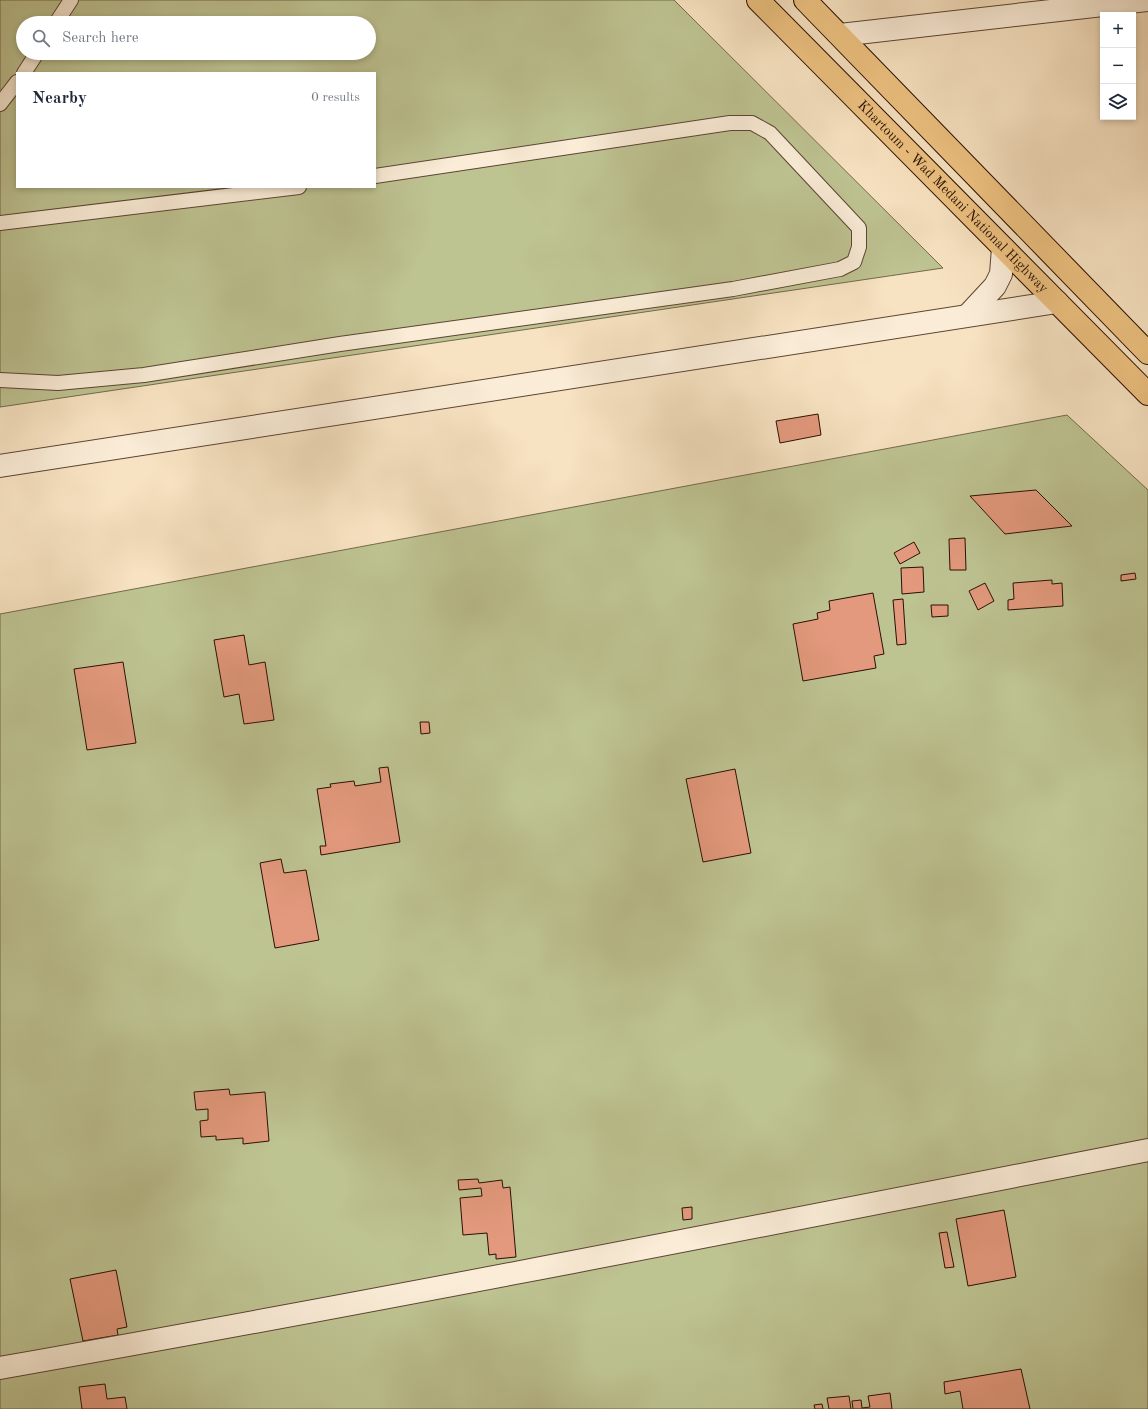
<!DOCTYPE html>
<meta charset="utf-8">
<style>
body{margin:0;font-family:"Old Standard TT",serif;background:#f2f2f3;color:#1f2937}
.controls{position:absolute;right:12px;top:12px;display:grid;overflow:hidden;border-radius:0px;box-shadow:0 2px 6px #0003}
.controls button{width:36px;height:36px;display:grid;place-items:center;padding:0;border:0;border-bottom:1px solid #e0e1e3;background:#fff;color:#1f2937;font:20px sans-serif}
.list{margin:0;padding:0;list-style:none}
h2{display:flex;justify-content:space-between;align-items:center;height:52px;margin:0;padding:0 16px;font-size:17px}
h2 small{font-size:13px;font-weight:400;color:#747a83}
.icon{flex:none;width:22px;height:22px;fill:none;stroke:currentColor;stroke-width:2;stroke-linecap:round;stroke-linejoin:round}
.map{position:relative;flex:none;width:1148px;height:1409px;overflow:hidden}
.search{position:absolute;background:#fff;box-shadow:0 2px 6px #0003;left:16px;top:16px;width:360px;height:44px;display:flex;align-items:center;gap:10px;box-sizing:border-box;padding:0 14px;border-radius:22px;color:#747a83;font-size:15px}
.panel{position:absolute;background:#fff;box-shadow:0 2px 6px #0003;left:16px;top:72px;width:360px;height:116px;border-radius:0px}
.map>svg:first-child{display:block}
.green{fill:#bec392;stroke:#74694b;fill-rule:evenodd}
.building{fill:#e3997d;stroke:#2a0f04}
.lines{fill:none;stroke-linecap:round;stroke-linejoin:round}
.lane-casing{stroke:#5d4433;stroke-width:16}
.street-casing{stroke:#5d4433;stroke-width:24}
.highway-casing{stroke:#2a0f04;stroke-width:24}
.lane{stroke:#faecd7;stroke-width:14}
.street{stroke:#faecd7;stroke-width:22}
.highway{stroke:#ecc180;stroke-width:22}
.labels{text-anchor:middle;dominant-baseline:central;stroke-width:3;stroke-linejoin:round;paint-order:stroke}
.street-label{font-size:14px;fill:#2a0f04;stroke:#faecd7}
</style>
<div class="map">
<svg width="1148" height="1409" viewBox="0 0 1148 1409">
<rect width="100%" height="100%" fill="#f7e2c1"/>
<filter id="stains"><feTurbulence type="fractalNoise" baseFrequency=".005" numOctaves="4"/><feColorMatrix values="0 0 0 0 .2 0 0 0 0 .09 0 0 0 0 .02 0 0 0 .5 -.17"/></filter>
<radialGradient id="worn" r=".72"><stop offset=".6" stop-color="#630" stop-opacity="0"/><stop offset="1" stop-color="#630" stop-opacity=".3"/></radialGradient>
<!-- green -->
<g class="green">
<path d="M 0,0 L 674,0 L 943,268 L 0,407 ZM 23,23 L 369,23 L 369,53 L 23,53 ZM 17,73 L 375,73 L 375,187 L 17,187 Z"/>
<polygon points="1067,415 1148,490 1148,1409 0,1409 0,614"/>
</g>
<!-- building -->
<g class="building">
<polygon points="818,414 821,435 780,443 776,421"/>
<polygon points="1036,490 1072,526 1005,534 970,496"/>
<polygon points="965,538 966,570 950,570 949,539"/>
<polygon points="914,542 920,553 900,564 894,553"/>
<polygon points="923,567 924,592 902,594 901,568"/>
<polygon points="1135,573 1136,579 1121,581 1121,575"/>
<polygon points="1052,580 1052,584 1062,583 1063,606 1008,610 1008,600 1014,599 1013,583"/>
<polygon points="985,583 994,601 978,610 969,591"/>
<polygon points="873,593 884,654 874,656 876,668 803,681 793,624 818,619 817,613 830,610 829,601"/>
<polygon points="903,599 906,644 897,645 893,600"/>
<polygon points="931,605 948,605 948,616 932,617"/>
<polygon points="244,635 249,665 265,662 274,720 244,724 239,694 224,697 214,640"/>
<polygon points="123,662 136,743 87,750 74,669"/>
<polygon points="420,722 429,722 430,733 421,734"/>
<polygon points="388,767 400,842 321,855 320,846 326,846 317,789 331,787 330,784 354,781 355,786 381,782 379,768"/>
<polygon points="735,769 751,853 703,862 686,779"/>
<polygon points="281,859 284,873 306,870 319,940 275,948 260,863"/>
<polygon points="229,1089 230,1095 265,1092 269,1141 243,1144 243,1138 216,1140 216,1136 201,1137 200,1121 208,1120 208,1109 196,1110 194,1092"/>
<polygon points="478,1179 479,1183 502,1180 503,1188 510,1187 516,1257 496,1259 496,1254 489,1255 487,1233 463,1235 460,1198 482,1196 481,1188 459,1190 458,1180"/>
<polygon points="692,1207 692,1219 683,1220 682,1208"/>
<polygon points="1004,1210 1016,1277 968,1286 956,1219"/>
<polygon points="947,1232 954,1267 945,1268 939,1233"/>
<polygon points="116,1270 127,1327 117,1329 118,1335 83,1341 70,1279"/>
<polygon points="1021,1369 1030,1409 963,1409 960,1391 945,1394 944,1382"/>
<polygon points="105,1384 107,1399 125,1397 127,1409 82,1409 79,1387"/>
<polygon points="890,1393 892,1409 853,1409 852,1401 861,1400 862,1408 870,1407 868,1396"/>
<polygon points="849,1396 851,1409 829,1409 827,1398"/>
<polygon points="822,1404 823,1409 815,1409 814,1405"/>
</g>
<g class="lines">
<!-- lane casing -->
<g class="lane-casing">
<g id="lane">
<polyline points="56,23 71,0"/>
<polyline points="24,73 37,53"/>
<polyline points="0,104 17,82"/>
<polyline points="0,223 299,187"/>
<polyline points="0,380 58,383 144,375 340,344 733,289 840,269 854,262 859,247 859,228 770,133 752,123 730,123 375,176"/>
</g>
</g>
<!-- street casing -->
<g class="street-casing">
<g id="street">
<polyline points="840,35 1147,0"/>
<polyline points="969,314 995,286 1001,274 1003,248"/>
<polyline points="0,466 1057,302"/>
<path d="M 0,1368 C 384,1300 766,1225 1148,1150"/>
</g>
</g>
<!-- highway casing -->
<g class="highway-casing">
<g id="highway">
<path id="s1" d="M 758,0 L 1148,394"/>
<polyline points="805,0 1148,353"/>
</g>
</g>
<!-- lane -->
<use href="#lane" class="lane"/>
<!-- street -->
<use href="#street" class="street"/>
<!-- highway -->
<use href="#highway" class="highway"/>
</g>
<g class="labels">
<!-- street labels -->
<g class="street-label">
<text stroke="none"><textPath href="#s1" startOffset="277">Khartoum - Wad Medani National Highway</textPath></text>
</g>
</g>
<rect width="100%" height="100%" filter="url(#stains)"/>
<rect width="100%" height="100%" fill="url(#worn)"/>
</svg>
<div class="controls">
<button>+</button>
<button>−</button>
<button><svg class="icon" aria-label="layers" viewBox="0 0 24 24"><path d="M12 4l9 5-9 5-9-5zM3 14l9 5 9-5"/></svg></button>
</div>
<div class="search"><svg class="icon" aria-label="search" viewBox="0 0 24 24"><circle cx="10" cy="10" r="6"/><path d="M15 15l6 6"/></svg>Search here</div>
<section class="panel">
<h2>Nearby<small>0 results</small></h2>
<ul class="list">
</ul>
</section>
</div>
